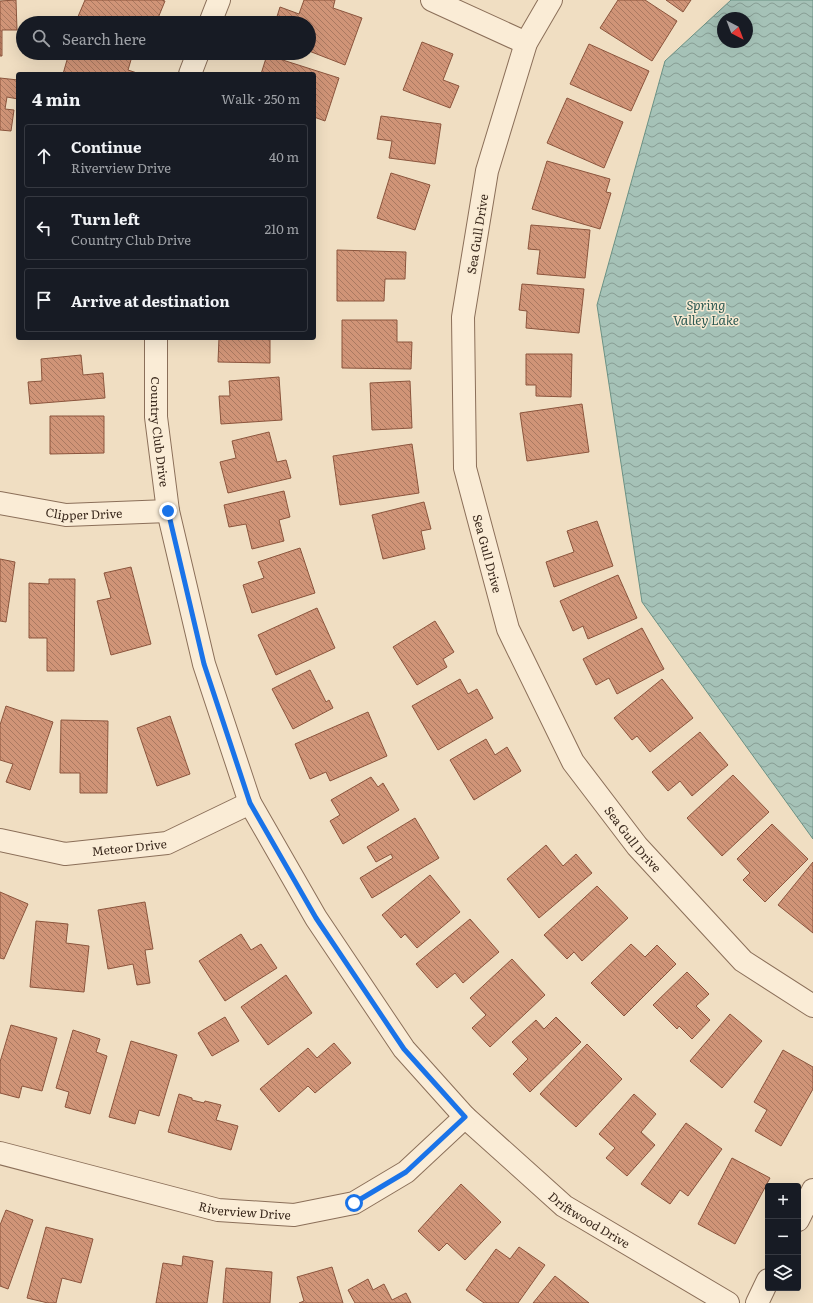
<!DOCTYPE html>
<meta charset="utf-8">
<style>
body{margin:0;font-family:Literata,serif;background:#20242c;color:#f1f3f6}
.controls{position:absolute;right:12px;bottom:12px;display:grid;overflow:hidden;border-radius:4px;box-shadow:0 4px 16px #0002}
.controls button{width:36px;height:36px;display:grid;place-items:center;padding:0;border:0;border-bottom:1px solid #363941;background:#171b24;color:#f1f3f6;font:20px sans-serif}
.compass{position:absolute;left:717px;top:12px;width:36px;height:36px;border-radius:50%;background:#171b24;box-shadow:0 4px 16px #0002;rotate:138deg}
.stop{position:absolute;width:12px;height:12px;margin:-9px;border:3px solid #1a73e8;border-radius:50%;background:#fff}
.stop.end{background:#1a73e8;border-color:#fff;box-shadow:0 1px 4px #0008}
.list{margin:0;padding:0;list-style:none}
h2{display:flex;justify-content:space-between;align-items:center;height:52px;margin:0;padding:0 16px;font-size:17px}
h2 small{font-size:13px;font-weight:400;color:#9ea1a6}
.list li{display:grid;grid-template-columns:26px 1fr auto;gap:12px;align-items:center;box-sizing:border-box;height:64px;margin:0 8px 8px;padding:0 8px;border:1px solid #363941;border-radius:4px}
.list b{display:block;font-size:15px;white-space:nowrap}
.list p{margin:0;font-size:13px;white-space:nowrap;color:#9ea1a6}
.list em{font-size:13px;font-style:normal;color:#9ea1a6}
.icon{flex:none;width:22px;height:22px;fill:none;stroke:currentColor;stroke-width:2;stroke-linecap:round;stroke-linejoin:round}
.map{position:relative;flex:none;width:813px;height:1303px;overflow:hidden}
.search{position:absolute;background:#171b24;box-shadow:0 4px 16px #0002;left:16px;top:16px;width:300px;height:44px;display:flex;align-items:center;gap:10px;box-sizing:border-box;padding:0 14px;border-radius:22px;color:#9ea1a6;font-size:15px}
.panel{position:absolute;background:#171b24;box-shadow:0 4px 16px #0002;left:16px;top:72px;width:300px;height:268px;border-radius:4px}
.map>svg:first-child{display:block}
.water{fill:url(#water-waves);stroke:#6b9184;fill-rule:evenodd}
.building{fill:url(#building-back-hatch);stroke:#8b553d}
.lines{fill:none;stroke-linecap:round;stroke-linejoin:round}
.minor-casing{stroke:#8b6f59;stroke-width:24}
.minor{stroke:#faecd6;stroke-width:22}
.route{stroke:#1a73e8;stroke-width:5}
.labels{text-anchor:middle;dominant-baseline:central;stroke-width:3;stroke-linejoin:round;paint-order:stroke}
.street-label{font-size:12px;fill:#3a291d;stroke:#f7e9d2}
.water-label{font-size:13px;font-style:italic;fill:#2c5a53;stroke:#f7e9d2}
</style>
<div class="map">
<svg width="813" height="1303" viewBox="0 0 813 1303">
<defs>
<pattern id="water-waves" width="16" height="10" patternUnits="userSpaceOnUse"><rect width="16" height="10" fill="#a5c2b7"/><path d="M0 5q4-4 8 0t8 0" fill="none" stroke="#879e94"/></pattern>
<pattern id="building-back-hatch" width="6" height="6" patternUnits="userSpaceOnUse"><rect width="6" height="6" fill="#d09477"/><path d="M-1 5l2 2M0 0l6 6M5-1l2 2" fill="none" stroke="#aa7961"/></pattern>
</defs>
<rect width="100%" height="100%" fill="#f0dec2"/>
<!-- water -->
<path class="water" d="M 731,0 L 813,0 L 813,839 L 642,602 L 597,305 L 665,61 ZM 723,18 L 747,18 L 747,42 L 723,42 Z"/>
<!-- building -->
<g class="building">
<polygon points="16,0 17,30 2,30 2,56 0,56 0,1"/>
<polygon points="85,0 162,0 165,1 156,23 86,23 77,19"/>
<polygon points="304,0 335,0 333,8 362,18 345,65 309,51 309,23 275,23 280,7 299,14"/>
<polygon points="618,0 645,0 677,21 652,61 600,28"/>
<polygon points="666,0 691,0 683,12"/>
<polygon points="422,42 453,54 443,80 459,86 450,108 403,90"/>
<polygon points="589,44 649,71 631,111 570,84"/>
<polygon points="69,53 133,53 128,70 140,74 63,74"/>
<polygon points="267,55 339,78 325,121 314,117 314,74 261,74"/>
<polygon points="0,78 18,80 18,99 7,97 5,109 14,110 11,131 0,130"/>
<polygon points="567,98 623,122 604,168 547,143"/>
<polygon points="381,116 441,124 435,164 389,158 392,141 377,139"/>
<polygon points="547,161 610,179 606,192 611,193 600,229 532,209"/>
<polygon points="391,173 430,185 415,230 377,218"/>
<polygon points="531,225 590,230 585,278 537,274 540,250 528,249"/>
<polygon points="337,250 406,252 405,279 385,279 384,301 337,301"/>
<polygon points="522,284 584,289 579,333 526,328 527,311 519,310"/>
<polygon points="342,320 397,320 397,342 412,342 411,369 342,368"/>
<polygon points="219,338 270,338 270,363 218,362"/>
<polygon points="526,354 572,354 571,397 536,396 536,385 526,385"/>
<polygon points="81,355 83,375 103,373 105,398 30,404 28,382 42,381 41,359"/>
<polygon points="279,377 282,420 221,424 219,396 230,396 229,381"/>
<polygon points="410,381 412,428 372,430 370,383"/>
<polygon points="582,404 589,452 527,461 520,413"/>
<polygon points="50,416 104,416 104,453 50,454"/>
<polygon points="269,432 277,462 286,460 291,478 228,493 220,462 236,458 232,441"/>
<polygon points="412,444 419,493 340,505 333,456"/>
<polygon points="284,491 290,517 279,520 284,541 252,549 246,524 229,527 224,505"/>
<polygon points="424,502 431,529 421,531 425,549 383,559 372,515"/>
<polygon points="597,521 613,566 554,587 546,562 574,552 567,531"/>
<polygon points="300,548 315,593 252,613 243,585 264,578 258,562"/>
<polygon points="0,559 15,562 6,622 0,621"/>
<polygon points="131,567 151,644 111,655 97,601 111,598 104,573"/>
<polygon points="618,575 637,618 588,639 583,626 573,631 560,601"/>
<polygon points="49,579 75,579 74,671 47,671 47,638 29,638 29,583 49,584"/>
<polygon points="317,608 335,648 276,675 258,635"/>
<polygon points="435,621 454,652 443,659 447,667 417,685 393,647"/>
<polygon points="642,628 664,669 617,694 609,678 596,685 583,659"/>
<polygon points="310,670 326,702 329,700 333,708 293,729 272,689"/>
<polygon points="460,679 468,694 477,689 493,718 438,750 412,706"/>
<polygon points="662,679 693,718 650,752 637,736 632,740 614,718"/>
<polygon points="6,706 53,722 30,790 6,782 13,764 0,760 0,725"/>
<polygon points="368,712 387,756 330,781 326,772 310,779 295,744"/>
<polygon points="170,716 190,774 157,786 137,728"/>
<polygon points="61,720 108,721 107,793 80,793 80,773 60,773"/>
<polygon points="700,732 728,765 692,796 680,781 668,791 652,772"/>
<polygon points="486,739 495,755 507,747 521,771 474,800 450,760"/>
<polygon points="733,775 769,812 722,856 687,818"/>
<polygon points="371,777 378,787 383,783 399,810 343,844 330,821 340,815 331,800"/>
<polygon points="415,818 439,858 372,898 360,878 393,858 391,854 376,862 367,847"/>
<polygon points="772,824 808,859 765,902 743,880 750,873 737,859"/>
<polygon points="546,845 563,866 576,854 592,873 539,918 507,879"/>
<polygon points="813,862 813,933 778,905"/>
<polygon points="430,875 460,912 417,948 405,934 401,938 382,915"/>
<polygon points="597,886 628,918 582,961 574,952 567,959 544,935"/>
<polygon points="0,892 28,904 4,959 0,958"/>
<polygon points="145,902 153,949 145,950 150,983 137,985 133,964 108,969 98,910"/>
<polygon points="470,919 499,952 463,983 455,973 437,988 416,964"/>
<polygon points="36,921 68,924 66,943 89,946 84,992 30,987"/>
<polygon points="241,934 251,950 261,944 277,968 225,1001 199,961"/>
<polygon points="631,944 645,957 657,945 676,964 624,1016 591,983"/>
<polygon points="512,959 545,995 490,1047 472,1028 486,1015 470,998"/>
<polygon points="687,972 709,994 696,1006 710,1020 692,1039 679,1026 677,1029 653,1005"/>
<polygon points="286,975 312,1013 268,1045 241,1007"/>
<polygon points="730,1014 762,1041 722,1088 690,1061"/>
<polygon points="225,1017 239,1041 212,1056 198,1033"/>
<polygon points="556,1017 581,1042 530,1092 513,1074 528,1059 512,1042 536,1020 544,1029"/>
<polygon points="11,1025 57,1038 42,1091 22,1086 19,1098 0,1093 0,1062"/>
<polygon points="73,1030 100,1039 96,1052 107,1056 90,1114 65,1107 69,1092 56,1088"/>
<polygon points="131,1041 177,1055 159,1116 139,1110 135,1124 109,1117"/>
<polygon points="334,1043 351,1063 315,1093 308,1086 279,1112 260,1089 308,1048 317,1058"/>
<polygon points="587,1044 622,1079 576,1127 540,1094"/>
<polygon points="783,1050 813,1067 813,1089 781,1146 755,1131 767,1110 754,1102"/>
<polygon points="179,1094 192,1098 192,1100 204,1103 205,1101 221,1105 216,1120 238,1126 231,1150 168,1132"/>
<polygon points="634,1094 656,1114 641,1132 655,1145 627,1176 606,1158 615,1148 599,1134"/>
<polygon points="686,1123 722,1149 688,1196 680,1190 670,1204 641,1184"/>
<polygon points="732,1158 770,1178 735,1244 698,1224"/>
<polygon points="461,1184 501,1222 465,1260 447,1243 439,1251 418,1231"/>
<polygon points="6,1210 33,1220 8,1289 0,1286 0,1225"/>
<polygon points="46,1227 93,1239 81,1283 62,1278 56,1303 48,1303 27,1298"/>
<polygon points="519,1247 545,1265 518,1303 484,1303 466,1290 496,1249 510,1259"/>
<polygon points="183,1256 213,1261 207,1303 156,1303 163,1263 182,1266"/>
<polygon points="332,1267 343,1303 299,1303 304,1301 297,1277"/>
<polygon points="226,1268 272,1272 270,1303 223,1303"/>
<polygon points="555,1276 589,1303 533,1303"/>
<polygon points="368,1279 373,1290 384,1284 392,1300 406,1293 411,1303 355,1303 348,1290"/>
</g>
<g class="lines">
<!-- minor casing -->
<g class="minor-casing">
<g id="minor">
<polyline points="432,0 526,43"/>
<path id="s1" d="M 551,0 L 526,43 L 487,171 L 463,317 L 465,468 L 508,629 L 573,762 L 637,846 L 743,961 L 813,1006"/>
<polyline points="210,23 219,0"/>
<polyline points="190,74 198,53"/>
<path id="s2" d="M 156,338 L 156,417 L 168,511 L 204,664 L 250,803 L 316,918 L 404,1049 L 465,1117 L 564,1206 L 728,1303"/>
<path id="s3" d="M 0,503 L 66,515 L 168,511"/>
<path id="s4" d="M 0,840 L 65,854 L 167,843 L 250,803"/>
<path id="s5" d="M 0,1153 L 218,1210 L 294,1215 L 354,1203 L 406,1172 L 465,1117"/>
<polyline points="798,1220 813,1190"/>
<polyline points="757,1303 768,1280"/>
</g>
</g>
<!-- minor -->
<use href="#minor" class="minor"/>
</g>
<g class="lines">
<!-- route -->
<polyline class="route" points="168,511 204,664 250,803 316,918 404,1049 465,1117 406,1172 354,1203"/>
</g>
<g class="labels">
<!-- street labels -->
<g class="street-label">
<text transform="translate(477 234) rotate(-81)">Sea Gull Drive</text>
<text stroke="none"><textPath href="#s2" startOffset="94">Country Club Drive</textPath></text>
<text stroke="none"><textPath href="#s3" startOffset="85">Clipper Drive</textPath></text>
<text stroke="none"><textPath href="#s1" startOffset="571">Sea Gull Drive</textPath></text>
<text stroke="none"><textPath href="#s1" startOffset="895">Sea Gull Drive</textPath></text>
<text stroke="none"><textPath href="#s4" startOffset="131">Meteor Drive</textPath></text>
<text stroke="none"><textPath href="#s5" startOffset="252">Riverview Drive</textPath></text>
<text stroke="none"><textPath href="#s2" startOffset="1021">Driftwood Drive</textPath></text>
</g>
<!-- water labels -->
<g class="water-label">
<text x="706" y="304">Spring<tspan x="706" dy="15">Valley Lake</tspan></text>
</g>
</g>
</svg>
<div class="controls">
<button>+</button>
<button>−</button>
<button><svg class="icon" aria-label="layers" viewBox="0 0 24 24"><path d="M12 4l9 5-9 5-9-5zM3 14l9 5 9-5"/></svg></button>
</div>
<svg class="compass" viewBox="-18 -18 36 36"><path d="M0-13l5 13h-10z" fill="#e53935"/><path d="M0 13l5-13h-10z" fill="#9ea1a6"/></svg>
<div class="stop" style="left:354px;top:1203px"></div>
<div class="stop end" style="left:168px;top:511px"></div>
<div class="search"><svg class="icon" aria-label="search" viewBox="0 0 24 24"><circle cx="10" cy="10" r="6"/><path d="M15 15l6 6"/></svg>Search here</div>
<section class="panel">
<h2>4 min<small>Walk · 250 m</small></h2>
<ul class="list">
<li><svg class="icon" aria-label="ahead" viewBox="0 0 24 24"><path d="M12 20V5M6 11l6-6 6 6"/></svg><div><b>Continue</b><p>Riverview Drive</p></div><em>40 m</em></li>
<li><svg class="icon" aria-label="left" viewBox="0 0 24 24"><path d="M17 20v-9H6M10 6l-5 5 5 5"/></svg><div><b>Turn left</b><p>Country Club Drive</p></div><em>210 m</em></li>
<li><svg class="icon" aria-label="arrive" viewBox="0 0 24 24"><path d="M6 21V4h12l-3 4 3 4H6"/></svg><div><b>Arrive at destination</b></div></li>
</ul>
</section>
</div>
